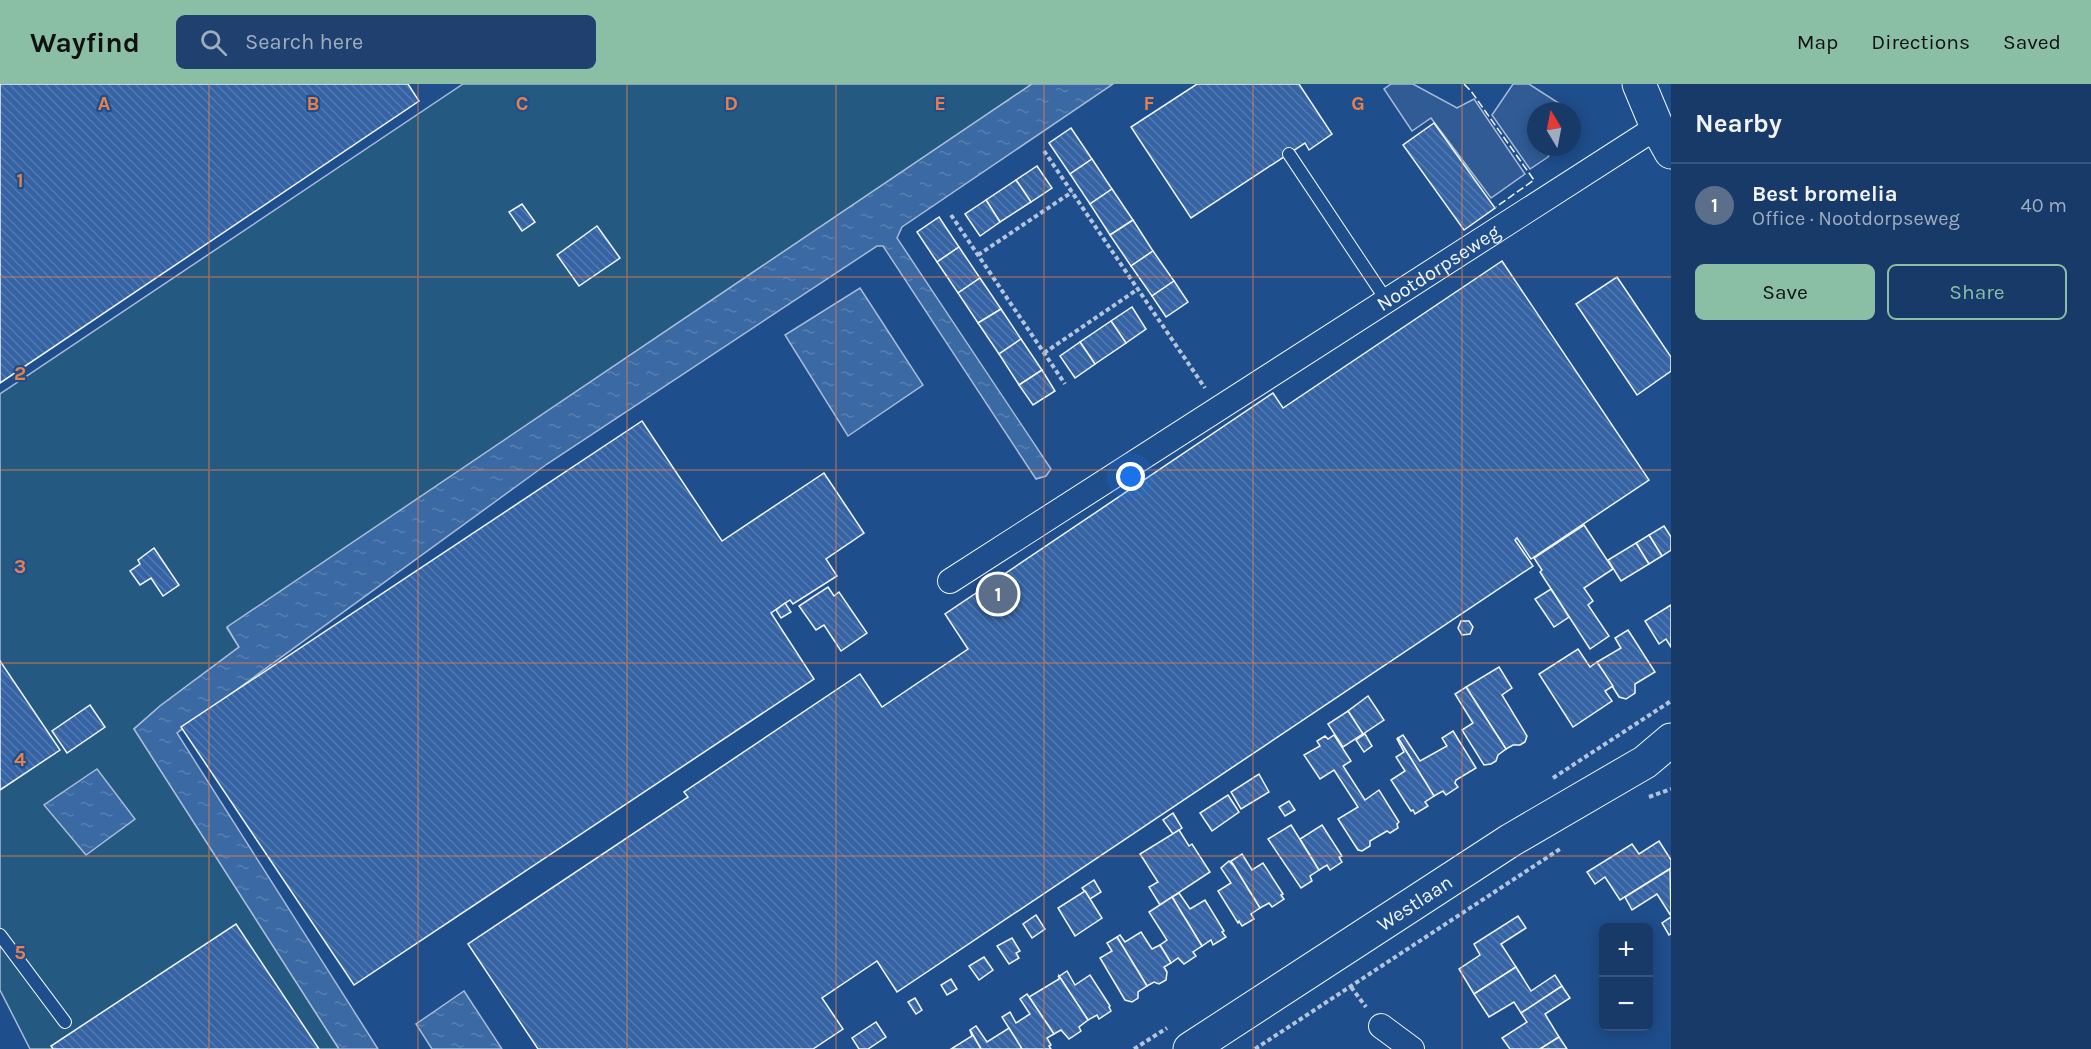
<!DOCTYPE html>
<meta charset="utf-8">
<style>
body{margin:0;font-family:Karla,sans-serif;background:#20416f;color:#f1f3f6}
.controls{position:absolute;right:18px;bottom:18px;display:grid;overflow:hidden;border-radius:9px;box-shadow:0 3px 15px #0003}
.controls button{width:54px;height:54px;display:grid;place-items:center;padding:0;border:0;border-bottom:2px solid #36547d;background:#173a69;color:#f1f3f6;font:30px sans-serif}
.compass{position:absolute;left:1527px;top:18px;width:54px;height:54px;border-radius:50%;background:#173a69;box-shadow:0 3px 15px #0003;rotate:350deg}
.you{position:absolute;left:1131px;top:393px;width:21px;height:21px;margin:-15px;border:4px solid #fff;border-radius:50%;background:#1a73e8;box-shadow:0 0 0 9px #1a73e833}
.badge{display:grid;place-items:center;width:39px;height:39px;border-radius:50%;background:#8abfa5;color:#fff;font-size:20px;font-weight:700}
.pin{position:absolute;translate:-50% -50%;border:3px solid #fff;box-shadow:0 2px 6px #0006}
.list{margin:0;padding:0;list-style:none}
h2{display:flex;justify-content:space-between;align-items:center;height:78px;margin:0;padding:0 24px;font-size:26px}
h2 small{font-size:20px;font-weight:400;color:#9eadc0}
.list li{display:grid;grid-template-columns:39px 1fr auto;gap:18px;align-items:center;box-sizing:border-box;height:84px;padding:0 24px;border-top:2px solid #36547d}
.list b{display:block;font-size:22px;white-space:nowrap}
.list p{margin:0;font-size:20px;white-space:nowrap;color:#9eadc0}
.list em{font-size:20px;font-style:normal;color:#9eadc0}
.actions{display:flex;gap:12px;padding:18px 24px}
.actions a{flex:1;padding:14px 0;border:2px solid #8abfa5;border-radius:9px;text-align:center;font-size:21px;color:#8abfa5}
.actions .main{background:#8abfa5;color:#111}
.icon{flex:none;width:33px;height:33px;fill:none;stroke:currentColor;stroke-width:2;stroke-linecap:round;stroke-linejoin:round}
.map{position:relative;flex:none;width:1671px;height:965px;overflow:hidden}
header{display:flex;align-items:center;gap:36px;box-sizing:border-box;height:84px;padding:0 30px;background:#8abfa5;color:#111}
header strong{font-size:28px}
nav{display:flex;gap:33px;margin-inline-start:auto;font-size:21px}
.search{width:420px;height:54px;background:#20416f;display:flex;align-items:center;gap:15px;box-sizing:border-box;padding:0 21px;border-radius:9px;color:#9eadc0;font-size:22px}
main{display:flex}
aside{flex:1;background:#173a69}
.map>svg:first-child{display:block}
.grass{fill:#245a82;stroke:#a8bbd7;stroke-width:1.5}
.parking{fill:#305b95;stroke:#a8bbd7;stroke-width:1.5}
.water{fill:url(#water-ripples);stroke:#a8bbd7;stroke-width:1.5}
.building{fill:url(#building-back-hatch);stroke:#f2f6ff;stroke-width:1.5}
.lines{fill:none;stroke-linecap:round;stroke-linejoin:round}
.service-casing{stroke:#f2f6ff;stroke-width:14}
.minor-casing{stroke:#f2f6ff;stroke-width:26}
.secondary-casing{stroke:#f2f6ff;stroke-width:35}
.path{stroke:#b3c4dc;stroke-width:4;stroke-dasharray:4.5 3;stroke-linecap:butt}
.service{stroke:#1f4e8c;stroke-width:12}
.minor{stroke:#1f4e8c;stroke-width:24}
.secondary{stroke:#1f4e8c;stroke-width:33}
.fence{stroke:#f2f6ff;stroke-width:1.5;stroke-dasharray:8 3;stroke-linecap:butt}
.grid{fill:none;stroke:#ea8049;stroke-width:1.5;stroke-opacity:0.55}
.labels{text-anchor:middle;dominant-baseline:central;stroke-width:4.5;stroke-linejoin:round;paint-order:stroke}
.street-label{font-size:20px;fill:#f2f6ff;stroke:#1f4e8c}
.grid-label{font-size:20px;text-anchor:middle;font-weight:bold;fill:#ea8049;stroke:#1f4e8c;stroke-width:4.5;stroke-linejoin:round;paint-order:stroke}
</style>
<header>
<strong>Wayfind</strong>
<div class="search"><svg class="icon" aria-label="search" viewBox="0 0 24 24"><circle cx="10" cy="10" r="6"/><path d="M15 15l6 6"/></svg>Search here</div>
<nav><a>Map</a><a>Directions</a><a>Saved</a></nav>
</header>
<main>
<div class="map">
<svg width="1671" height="965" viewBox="0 0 1671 965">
<defs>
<pattern id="water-ripples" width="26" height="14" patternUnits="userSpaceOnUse" patternTransform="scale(1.5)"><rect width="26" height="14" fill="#3b69a3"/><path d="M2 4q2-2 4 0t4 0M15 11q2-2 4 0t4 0" fill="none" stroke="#587fb1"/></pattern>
<pattern id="building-back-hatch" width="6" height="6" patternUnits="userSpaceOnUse" patternTransform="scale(1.5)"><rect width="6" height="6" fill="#3563a3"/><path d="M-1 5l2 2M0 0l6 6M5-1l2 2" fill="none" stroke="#537ab1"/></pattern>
</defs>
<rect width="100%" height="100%" fill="#1f4e8c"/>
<!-- grass -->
<polygon class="grass" points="463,0 1032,0 227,544 239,563 160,622 134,645 339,965 30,965 0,906 0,310"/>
<!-- parking -->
<g class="parking">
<polygon points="1391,0 1413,0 1457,24 1474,15 1525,90 1491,114 1431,34 1412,47 1384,5"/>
<polygon points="1513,0 1529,0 1571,27 1536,27 1536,63 1554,63 1548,73 1530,85 1492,31"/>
</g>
<!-- water -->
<g class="water">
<polygon points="1032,0 1113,0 902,143 897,154 1051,385 1046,392 1036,395 883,162 877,162 547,380 177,649 378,965 339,965 134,645 160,622 239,563 227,543"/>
<polygon points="860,204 923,301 848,352 785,251"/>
<polygon points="97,685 135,735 86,771 44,721"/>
<polygon points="464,907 502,965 432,965 416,940"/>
</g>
<!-- building -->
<g class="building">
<polygon points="0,0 408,0 419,17 0,299"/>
<polygon points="1197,0 1299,0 1332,50 1309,66 1305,59 1191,134 1131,43"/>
<polygon points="1434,39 1495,124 1464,146 1403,61"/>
<polygon points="1071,44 1092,75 1070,90 1049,59"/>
<polygon points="1092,75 1112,105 1090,120 1070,90"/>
<polygon points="1037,82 1052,104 1031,118 1016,96"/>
<polygon points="1016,96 1031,118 1000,138 986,116"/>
<polygon points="1112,105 1133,136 1110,151 1090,120"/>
<polygon points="986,116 1000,138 980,152 965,130"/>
<polygon points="522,120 535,138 522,147 509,128"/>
<polygon points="939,133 959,163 937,178 917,148"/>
<polygon points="1133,136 1153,167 1131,182 1110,151"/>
<polygon points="597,142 620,174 579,202 557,171"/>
<polygon points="959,163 980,194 958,209 937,178"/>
<polygon points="1153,167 1174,197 1152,212 1131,182"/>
<polygon points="1502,177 1649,396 1531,475 1517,454 1515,456 1533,482 897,908 877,877 822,914 843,945 813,965 538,965 468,860 688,713 684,708 860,590 882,623 968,565 945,530 1273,309 1283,324"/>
<polygon points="1617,193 1671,273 1671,287 1637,311 1576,220"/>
<polygon points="980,194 1001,225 978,239 958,209"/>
<polygon points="1174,197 1188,218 1166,233 1152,212"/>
<polygon points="1132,223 1146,245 1126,259 1111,237"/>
<polygon points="1001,225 1021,255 999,270 978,239"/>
<polygon points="1111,237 1126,259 1095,280 1080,258"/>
<polygon points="1021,255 1042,286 1019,301 999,270"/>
<polygon points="1080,258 1095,280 1075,294 1060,272"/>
<polygon points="1042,286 1055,307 1033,321 1019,301"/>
<polygon points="642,337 722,457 824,389 864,449 826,475 837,492 793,520 790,516 771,529 814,595 354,901 181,643"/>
<polygon points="1584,441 1613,485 1584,504 1593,517 1588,521 1609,552 1590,565 1540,488 1542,486 1534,474"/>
<polygon points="1664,442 1671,453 1671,466 1662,472 1649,451"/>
<polygon points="1649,451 1662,472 1649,480 1636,459"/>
<polygon points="1636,459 1649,480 1621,497 1608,476"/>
<polygon points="154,464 179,501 163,512 151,494 140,501 130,487 140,480 138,476"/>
<polygon points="828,503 834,512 839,508 867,549 841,567 824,541 816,546 799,522"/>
<polygon points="1551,505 1569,533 1554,543 1535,515"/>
<polygon points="785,519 791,528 781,534 776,526"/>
<polygon points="1671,521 1671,563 1666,555 1659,560 1645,537"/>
<polygon points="1461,537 1469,537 1473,543 1470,550 1462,551 1458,544"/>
<polygon points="1628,546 1655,588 1635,600 1635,609 1626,615 1619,613 1597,578 1621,564 1615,554"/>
<polygon points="1578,565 1590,583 1597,578 1613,602 1605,607 1612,617 1573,643 1539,590"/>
<polygon points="0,577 60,666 0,706"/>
<polygon points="1499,583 1512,604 1502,611 1527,652 1525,658 1520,661 1513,661 1506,665 1466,603"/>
<polygon points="1466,603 1506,665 1498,671 1496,677 1491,680 1484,681 1462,646 1473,639 1455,610"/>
<polygon points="1368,612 1384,636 1363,650 1348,627"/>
<polygon points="90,621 105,643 67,669 52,647"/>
<polygon points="1348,627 1363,650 1343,663 1328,640"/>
<polygon points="1453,647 1476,684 1456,696 1455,699 1458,703 1446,711 1443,707 1434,712 1398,654 1403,651 1420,677 1447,662 1442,654"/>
<polygon points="1365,650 1372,662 1364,668 1356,656"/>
<polygon points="1334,651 1351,677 1343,682 1365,716 1379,706 1399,738 1397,740 1398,744 1390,749 1387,747 1370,757 1370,762 1362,767 1358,766 1338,735 1358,723 1334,686 1320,695 1304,671 1320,662 1317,657 1325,652 1328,655"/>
<polygon points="1398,654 1434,712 1425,718 1428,722 1415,730 1413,726 1411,727 1391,696 1405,687 1396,673 1404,668 1397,655"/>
<polygon points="1259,690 1269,708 1241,725 1231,708"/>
<polygon points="1228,711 1239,728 1212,747 1200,729"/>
<polygon points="1289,717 1295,726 1285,732 1279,723"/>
<polygon points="1173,729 1182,744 1173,750 1163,736"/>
<polygon points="1291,741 1319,786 1310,792 1312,797 1301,804 1268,755"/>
<polygon points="1322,741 1342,772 1339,773 1342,778 1330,786 1327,781 1319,786 1300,755"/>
<polygon points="1179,746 1189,762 1192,760 1210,788 1160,821 1149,803 1158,798 1140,770"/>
<polygon points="1659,757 1671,776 1671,784 1620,816 1605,793 1595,800 1587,788 1632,760 1639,770"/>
<polygon points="1242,770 1252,786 1263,779 1283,810 1281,811 1284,815 1272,823 1269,819 1260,824 1231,777"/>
<polygon points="1229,777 1234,782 1260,824 1251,830 1254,835 1242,842 1239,837 1238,839 1218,807 1231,799 1221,784"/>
<polygon points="1670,785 1671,832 1657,810 1632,826 1625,813"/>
<polygon points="1094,796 1101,808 1090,815 1082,804"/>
<polygon points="1085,807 1102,834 1075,852 1058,824"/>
<polygon points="1179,809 1190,825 1205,816 1224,847 1222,848 1226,853 1213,861 1211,856 1202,862 1172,813"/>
<polygon points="1172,813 1202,862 1193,868 1196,872 1184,880 1178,874 1171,879 1160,861 1167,856 1149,828"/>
<polygon points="1036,831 1045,845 1032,854 1023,840"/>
<polygon points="1518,832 1526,844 1501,860 1516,883 1474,910 1459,885 1480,871 1474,860"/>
<polygon points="1671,833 1671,850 1669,851 1662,839"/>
<polygon points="236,840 319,965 53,965 51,962"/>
<polygon points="1141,848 1152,865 1160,861 1171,879 1164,883 1167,888 1166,896 1159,900 1154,898 1147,902 1117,853 1120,851 1125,858"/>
<polygon points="1117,853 1147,902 1138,908 1138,914 1132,918 1125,916 1100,874 1112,867 1107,859"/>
<polygon points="1012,854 1020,867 1016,869 1019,874 1009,880 997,862"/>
<polygon points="984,873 993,886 979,896 969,882"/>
<polygon points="1516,883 1531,907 1555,891 1562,902 1521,929 1514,918 1489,933 1474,910"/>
<polygon points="1067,887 1075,901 1090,891 1110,922 1109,923 1111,927 1099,935 1097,931 1088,936 1059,892 1058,893"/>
<polygon points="1059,892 1088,936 1079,943 1081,947 1069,955 1061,946 1054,950 1029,913 1059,895"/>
<polygon points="951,895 957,905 947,911 941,901"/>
<polygon points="1562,902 1570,914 1545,930 1559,953 1540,965 1510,965 1502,954 1527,938 1521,929"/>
<polygon points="1027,910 1054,950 1047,954 1051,961 1049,962 1051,965 1022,965 1002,933 1010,928 1016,939 1030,930 1020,915"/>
<polygon points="915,914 922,926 916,930 908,918"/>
<polygon points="876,938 886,953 868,965 859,965 852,954"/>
<polygon points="976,942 987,958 1009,944 1022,965 981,965 970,946"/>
<polygon points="970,946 981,965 951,965 972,952"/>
<polygon points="1559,953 1567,965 1540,965"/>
</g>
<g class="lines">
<!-- service casing -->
<g class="service-casing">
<g id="service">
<polyline points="1289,70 1387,217"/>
<polyline points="0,851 65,938"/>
</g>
</g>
<!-- minor casing -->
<g class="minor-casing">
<g id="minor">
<path id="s1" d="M 950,497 L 1657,43 L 1671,49"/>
<polyline points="1381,942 1412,965"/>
</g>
</g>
<!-- secondary casing -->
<g class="secondary-casing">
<g id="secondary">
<polyline points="1639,0 1657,43 1671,68"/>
<path id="s2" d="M 1190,965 L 1511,756 L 1645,678 L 1671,656"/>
</g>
</g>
<!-- path -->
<g class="path">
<polyline points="1044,67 1205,304"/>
<polyline points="951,131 1065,300"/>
<polyline points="978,171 1072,108"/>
<polyline points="1044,269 1138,205"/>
<polyline points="1553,694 1671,617"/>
<polyline points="1649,713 1671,705"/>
<polyline points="1351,903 1366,923"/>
<polyline points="1134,965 1167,944"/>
<polyline points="1255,965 1560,765"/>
</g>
<!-- service -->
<use href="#service" class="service"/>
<!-- minor -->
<use href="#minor" class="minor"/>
<!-- secondary -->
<use href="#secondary" class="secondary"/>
<!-- fence -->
<polyline class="fence" points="1464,0 1471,7 1534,96 1496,123"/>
</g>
<!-- grid -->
<path class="grid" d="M 209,0 L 209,965M 418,0 L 418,965M 627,0 L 627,965M 836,0 L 836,965M 1044,0 L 1044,965M 1253,0 L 1253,965M 1462,0 L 1462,965M 0,193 L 1671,193M 0,386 L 1671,386M 0,579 L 1671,579M 0,772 L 1671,772"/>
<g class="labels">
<!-- street labels -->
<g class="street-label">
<text stroke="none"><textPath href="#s1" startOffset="580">Nootdorpseweg</textPath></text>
<text stroke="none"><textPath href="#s2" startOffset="268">Westlaan</textPath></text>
</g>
</g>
<g class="grid-label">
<text x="104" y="26">A</text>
<text x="313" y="26">B</text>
<text x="522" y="26">C</text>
<text x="731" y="26">D</text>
<text x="940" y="26">E</text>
<text x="1149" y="26">F</text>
<text x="1358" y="26">G</text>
<text x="20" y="103">1</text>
<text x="20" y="296">2</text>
<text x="20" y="489">3</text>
<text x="20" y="682">4</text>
<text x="20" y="875">5</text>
</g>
</svg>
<div class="controls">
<button>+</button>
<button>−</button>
</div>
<svg class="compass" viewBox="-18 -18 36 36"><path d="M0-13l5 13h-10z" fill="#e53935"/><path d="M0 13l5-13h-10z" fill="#9eadc0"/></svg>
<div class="you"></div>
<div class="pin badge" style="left:998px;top:510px;background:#5c6f8a">1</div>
</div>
<aside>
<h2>Nearby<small></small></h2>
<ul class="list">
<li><span class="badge" style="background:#5c6f8a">1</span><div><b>Best bromelia</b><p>Office · Nootdorpseweg</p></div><em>40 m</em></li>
</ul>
<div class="actions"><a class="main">Save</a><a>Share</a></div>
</aside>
</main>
